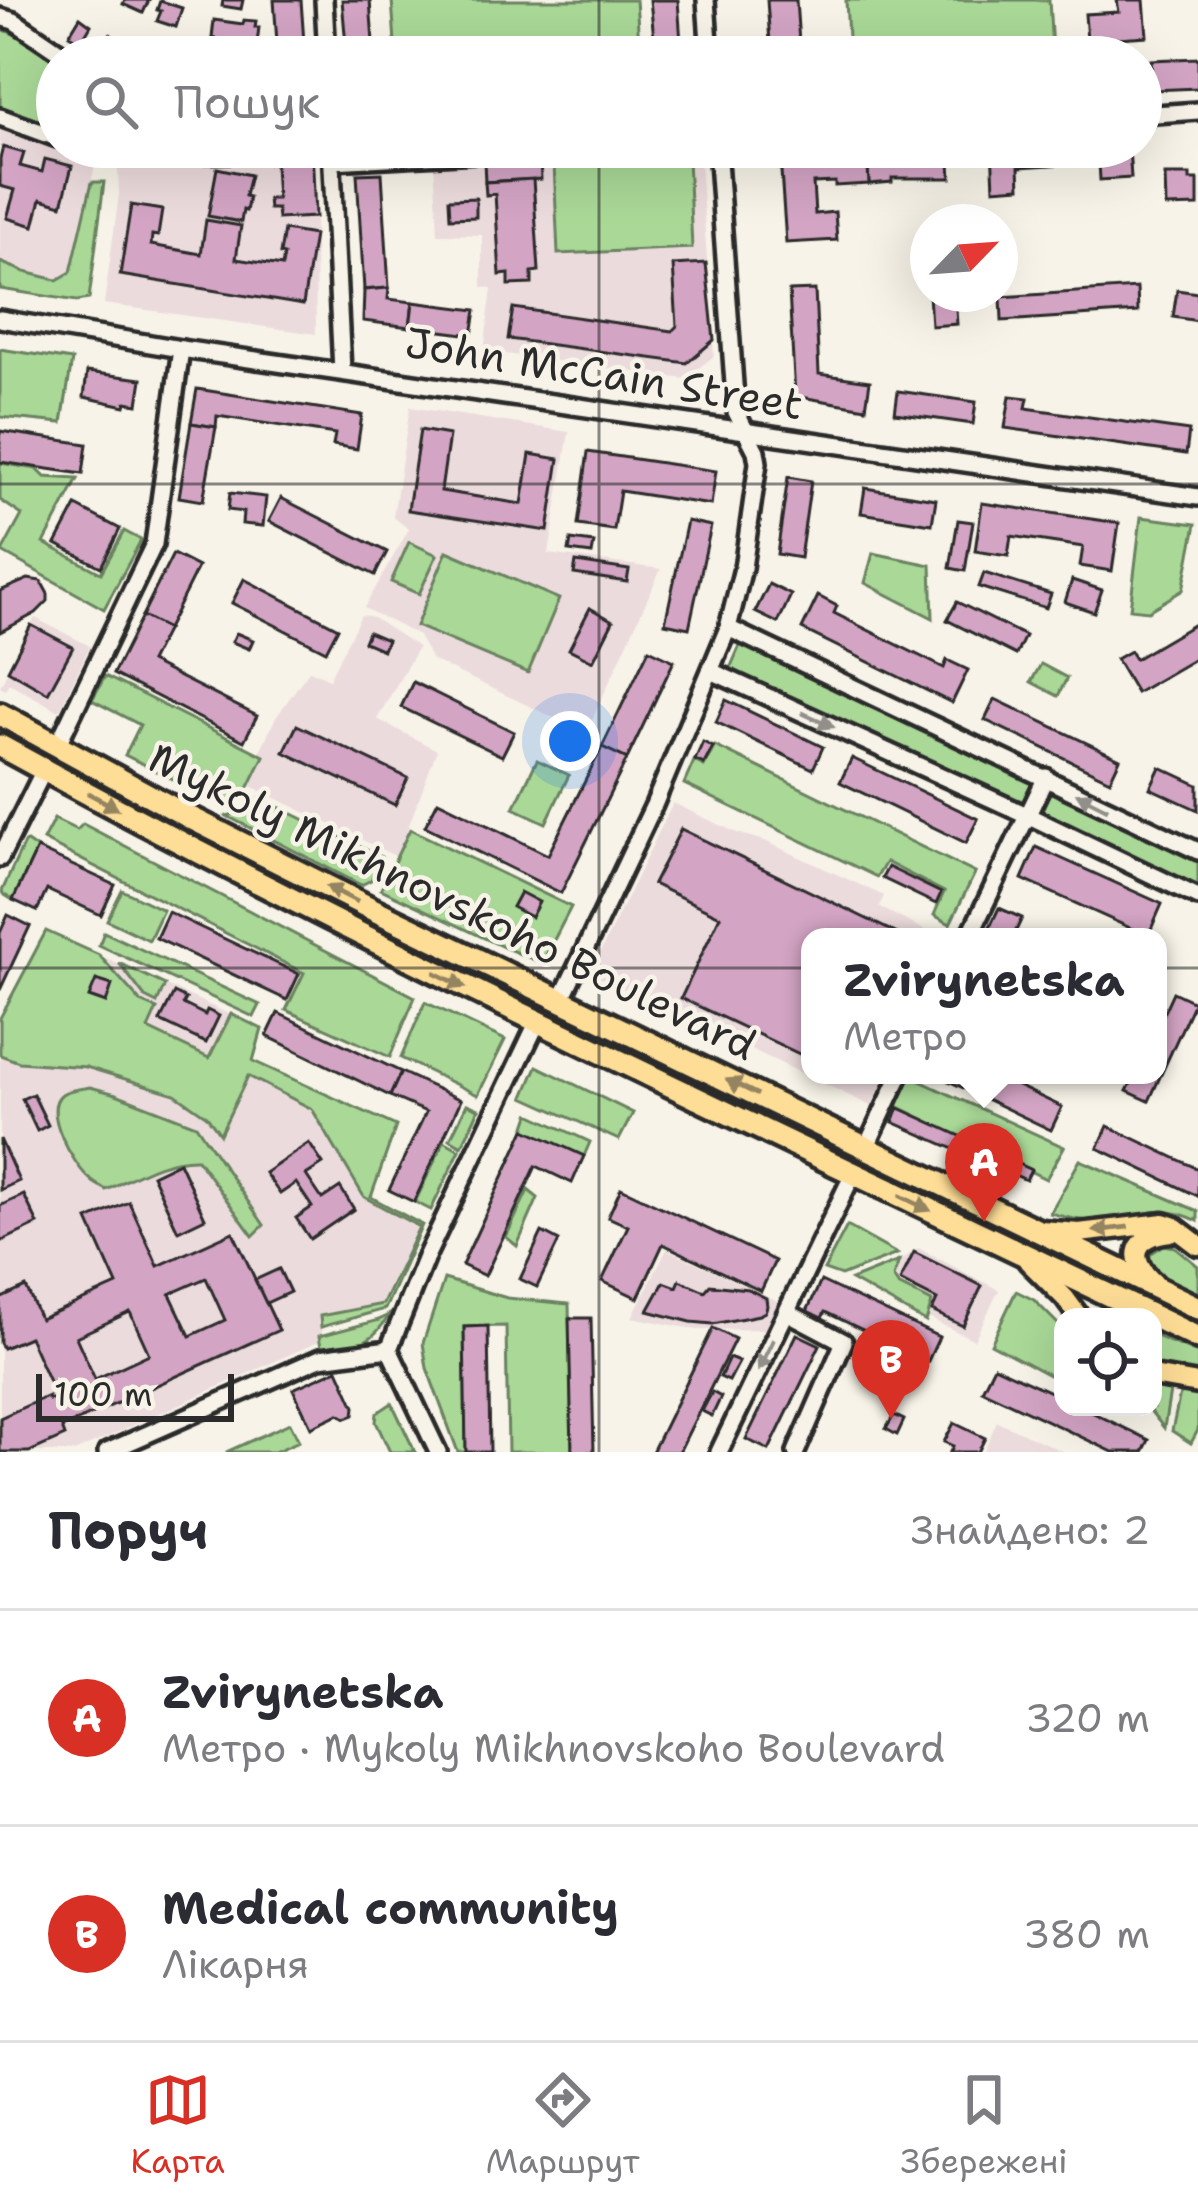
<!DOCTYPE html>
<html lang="uk">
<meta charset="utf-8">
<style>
body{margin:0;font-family:"Shantell Sans",sans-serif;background:#f2f2f3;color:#2b2b33}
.controls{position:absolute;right:36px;bottom:36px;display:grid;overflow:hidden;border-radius:24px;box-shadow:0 12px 48px #0002}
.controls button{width:108px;height:108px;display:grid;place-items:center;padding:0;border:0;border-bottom:3px solid #e1e1e2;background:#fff;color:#2b2b33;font:60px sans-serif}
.compass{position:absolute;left:910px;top:204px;width:108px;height:108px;border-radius:50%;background:#fff;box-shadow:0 12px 48px #0002;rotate:65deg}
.scale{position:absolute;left:36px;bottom:30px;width:198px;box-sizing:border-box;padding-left:12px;border:6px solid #2b2b2b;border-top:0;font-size:33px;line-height:42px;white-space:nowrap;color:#2b2b2b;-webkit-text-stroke:9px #f7f3e8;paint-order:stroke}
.you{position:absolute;left:570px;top:741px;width:42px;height:42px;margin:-30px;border:9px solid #fff;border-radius:50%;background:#1a73e8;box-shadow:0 0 0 18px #1a73e833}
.badge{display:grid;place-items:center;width:78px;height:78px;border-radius:50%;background:#d93025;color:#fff;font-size:39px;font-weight:700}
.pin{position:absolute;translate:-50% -99px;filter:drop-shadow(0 3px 6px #0008)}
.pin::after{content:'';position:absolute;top:63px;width:42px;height:36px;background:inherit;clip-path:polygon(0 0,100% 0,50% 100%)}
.popup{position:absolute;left:801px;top:928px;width:366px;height:156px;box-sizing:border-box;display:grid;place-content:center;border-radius:24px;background:#fff;filter:drop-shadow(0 3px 9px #0005);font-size:39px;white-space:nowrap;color:#7c7c81}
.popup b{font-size:45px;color:#2b2b33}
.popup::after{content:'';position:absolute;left:50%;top:100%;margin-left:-24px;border:24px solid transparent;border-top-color:#fff}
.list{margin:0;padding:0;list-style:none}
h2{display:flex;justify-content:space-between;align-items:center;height:156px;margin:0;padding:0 48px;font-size:51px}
h2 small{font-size:39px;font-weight:400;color:#7c7c81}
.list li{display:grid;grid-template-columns:78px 1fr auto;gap:36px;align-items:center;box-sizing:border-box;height:216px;padding:0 48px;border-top:3px solid #e1e1e2}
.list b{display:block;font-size:45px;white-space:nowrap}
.list p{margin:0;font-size:39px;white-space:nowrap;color:#7c7c81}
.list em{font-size:39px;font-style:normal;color:#7c7c81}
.icon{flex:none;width:66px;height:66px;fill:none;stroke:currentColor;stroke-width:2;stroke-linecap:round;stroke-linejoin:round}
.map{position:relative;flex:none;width:1198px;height:1452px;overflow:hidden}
.search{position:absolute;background:#fff;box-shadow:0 12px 48px #0002;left:36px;right:36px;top:36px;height:132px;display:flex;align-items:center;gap:30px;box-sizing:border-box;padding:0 42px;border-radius:66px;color:#7c7c81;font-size:45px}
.sheet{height:588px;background:#fff}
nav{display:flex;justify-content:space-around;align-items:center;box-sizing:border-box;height:168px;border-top:3px solid #e1e1e2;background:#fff;font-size:33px;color:#7c7c81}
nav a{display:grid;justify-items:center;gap:6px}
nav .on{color:#d93025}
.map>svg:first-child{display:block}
.built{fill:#ecdbdd}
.green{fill:#a9d897;stroke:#6a8261;stroke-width:3}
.building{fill:#d3a4c4;stroke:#2b2b2b;stroke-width:3;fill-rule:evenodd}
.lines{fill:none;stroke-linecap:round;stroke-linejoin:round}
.minor-casing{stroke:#2b2b2b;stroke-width:24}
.major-casing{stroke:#2b2b2b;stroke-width:27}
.highway-casing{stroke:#2b2b2b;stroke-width:30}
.minor{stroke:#f7f3e8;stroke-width:15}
.major{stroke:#fedd96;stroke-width:18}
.highway{stroke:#fedd96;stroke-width:21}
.oneway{fill:#918f8a}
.oneway2{fill:#948460}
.grid{fill:none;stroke:#2b2b2b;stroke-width:3;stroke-opacity:0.55}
.labels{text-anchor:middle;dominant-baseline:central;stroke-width:9;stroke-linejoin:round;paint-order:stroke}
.street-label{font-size:42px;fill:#2b2b2b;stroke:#f7f3e8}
</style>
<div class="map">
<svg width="1198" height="1452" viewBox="0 0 1198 1452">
<rect width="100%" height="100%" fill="#f7f3e8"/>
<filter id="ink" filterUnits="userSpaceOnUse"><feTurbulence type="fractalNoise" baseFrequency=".00833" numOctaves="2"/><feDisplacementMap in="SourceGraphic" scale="24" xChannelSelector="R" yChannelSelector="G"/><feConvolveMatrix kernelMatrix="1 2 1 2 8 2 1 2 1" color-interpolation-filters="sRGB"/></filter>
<g filter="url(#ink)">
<!-- built -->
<g class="built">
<polygon points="0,123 57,140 57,147 80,147 98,152 71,272 58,281 25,272 0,262"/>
<polygon points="117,147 314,147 316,334 104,304 119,194"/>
<polygon points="699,149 714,356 685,379 484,351 492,288 482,287 482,235 438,234 434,160"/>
<polygon points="410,407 569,432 549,554 661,569 586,733 432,660 417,635 364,608 409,529 393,517"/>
<polygon points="361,615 370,616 418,647 377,719 437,750 397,857 245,783 275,719 303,679 310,670 329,679"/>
<polygon points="35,618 90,646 59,711 9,683 5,689 0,686"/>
<polygon points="673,803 737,833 765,841 884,896 879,907 938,937 810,937 810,1075 886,1075 871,1106 590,973"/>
<polygon points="99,955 262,1029 248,1075 312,1109 364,1197 419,1227 383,1304 321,1316 322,1340 74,1452 0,1452 0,1055 19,1062 61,1066"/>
<polygon points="918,1248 999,1290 974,1340 879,1294 903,1259"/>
<polygon points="667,1249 782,1303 770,1329 697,1330 632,1317"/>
<polygon points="997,1421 1064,1452 983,1452"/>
</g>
<!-- green -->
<g class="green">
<polygon points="392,0 636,0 640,57 396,57"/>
<polygon points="846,0 1049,0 1052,50 959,57 849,57"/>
<polygon points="0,28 21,37 57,61 57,131 0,109"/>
<polygon points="688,158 692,248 558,254 554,164"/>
<polygon points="92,182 104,182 89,299 77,301 0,289 0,262 25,272 57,280 71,272"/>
<polygon points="0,349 72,360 62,423 0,417"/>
<polygon points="0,463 37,469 45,477 78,479 44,543 101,573 124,531 141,540 104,609 2,552 22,515 0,500"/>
<polygon points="1141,517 1196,524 1183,590 1148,611 1130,609"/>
<polygon points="409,542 437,555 419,594 391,582"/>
<polygon points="447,551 559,599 528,673 416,626"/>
<polygon points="873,553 931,565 933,618 865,583"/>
<polygon points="744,636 1198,851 1198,897 726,678"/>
<polygon points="1041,664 1067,678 1058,696 1031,682"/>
<polygon points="105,676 264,756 244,797 226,806 125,755 140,725 92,700"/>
<polygon points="715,746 975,873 950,924 934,915 944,892 886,862 877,877 684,784 694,761 704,766"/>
<polygon points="537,760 569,775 546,823 514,808"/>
<polygon points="260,798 381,857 371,880 361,885 227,816 249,809"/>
<polygon points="54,819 77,830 83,824 415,997 390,1057 286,1010 304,973 43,840"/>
<polygon points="410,829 571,907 542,963 503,947 381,889"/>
<polygon points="27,842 37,849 13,900 3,894 2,891 24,843"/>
<polygon points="122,890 163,910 149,940 107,920"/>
<polygon points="46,931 99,955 141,1002 157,1009 148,1029 209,1058 231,1014 262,1029 253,1061 396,1126 371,1197 422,1225 385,1309 321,1327 320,1316 383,1304 419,1227 364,1197 312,1109 248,1076 220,1134 207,1116 175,1094 86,1067 19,1062 0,1055 0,1018"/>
<polygon points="104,932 260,1005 254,1017 99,945"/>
<polygon points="119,963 165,985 157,1003 145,997"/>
<polygon points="425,1002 505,1040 478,1095 401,1058"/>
<polygon points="537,1066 633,1113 619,1140 524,1097"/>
<polygon points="907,1075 1064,1147 1046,1179 895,1105"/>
<path d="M 90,1087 L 116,1094 L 196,1125 L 264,1225 L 253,1236 L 197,1159 C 164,1158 136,1176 106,1190 C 101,1186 94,1184 90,1179 C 74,1166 41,1110 62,1094 C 69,1089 81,1089 90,1087 Z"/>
<polygon points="467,1104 479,1109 462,1146 450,1139"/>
<polygon points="530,1114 590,1142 584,1156 525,1129"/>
<polygon points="444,1141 460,1150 431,1210 415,1202"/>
<path d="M 1080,1160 L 1198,1211 L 1198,1221 C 1159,1201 1139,1218 1100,1221 C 1082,1222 1066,1217 1050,1213 Z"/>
<polygon points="528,1190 538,1198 517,1246 506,1237"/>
<polygon points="847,1226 897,1254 841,1276 824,1270"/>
<polygon points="1164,1245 1175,1247 1198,1266 1198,1295 1151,1270 1150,1254"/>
<polygon points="899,1261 893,1277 898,1285 932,1302 926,1322 851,1280"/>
<polygon points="444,1279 507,1298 569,1304 572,1452 508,1452 506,1326 464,1327 466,1452 458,1452 427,1368 423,1343"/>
<polygon points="1016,1291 1034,1300 1063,1329 1062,1382 991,1344"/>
<path d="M 390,1314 C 370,1347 357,1345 322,1352 L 319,1336 L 379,1320 Z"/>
<polygon points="1153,1335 1198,1353 1198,1379 1153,1370"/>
<polygon points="1153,1382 1171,1385 1164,1428 1147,1407 1153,1407"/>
<polygon points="1181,1389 1198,1393 1198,1430 1191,1443 1172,1431"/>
<polygon points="392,1403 415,1452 390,1452 376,1422 377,1413"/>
<polygon points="290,1423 299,1441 274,1452 226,1452"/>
</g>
<!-- building -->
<g class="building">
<polygon points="125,0 149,0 143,13 123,4"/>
<polygon points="223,0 243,0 241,9 222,6"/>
<polygon points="274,0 301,0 305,57 278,57"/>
<polygon points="342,0 370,0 374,57 347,57"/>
<polygon points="650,0 678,0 682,57 656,57"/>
<polygon points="767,0 796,0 800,57 771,57"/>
<polygon points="1117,0 1144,0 1147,36 1087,40 1085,14 1119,12"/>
<polygon points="160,1 182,8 176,27 157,21 161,11 157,10"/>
<polygon points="80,17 91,25 81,42 69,35"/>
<polygon points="214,20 243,24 244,20 256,21 255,27 259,27 256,52 253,55 238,53 239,44 212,38"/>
<polygon points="110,34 125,45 117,57 106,57 98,51"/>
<polygon points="1198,58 1198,88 1153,90 1151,60"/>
<polygon points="3,147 24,153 20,166 42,172 45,159 72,166 62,205 41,199 34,226 7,218 15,190 0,186 0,159"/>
<polygon points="121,147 274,147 275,163 121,165"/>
<polygon points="274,147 312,147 315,217 278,219 277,209 269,209 268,199 277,199"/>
<polygon points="949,147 951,178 892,178 892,182 869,184 867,152"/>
<polygon points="992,147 1129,147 1131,178 1100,180 1099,162 1019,167 1020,187 994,189"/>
<polygon points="867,152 869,184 835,186 835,182 813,183 815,214 835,212 837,240 786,243 780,157"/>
<polygon points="540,158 541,179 485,182 484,161"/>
<polygon points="217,168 250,175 245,196 249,197 246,211 243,210 241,222 208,216"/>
<polygon points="382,173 389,288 364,290 357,174"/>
<polygon points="1165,175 1190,175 1190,180 1198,180 1198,206 1166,207"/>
<polygon points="533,179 539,271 532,272 532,284 509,285 509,274 500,275 495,194 486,195 485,182"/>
<polygon points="476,198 476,217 450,218 449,199"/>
<polygon points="131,205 162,210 158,236 152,235 151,245 201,254 206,220 241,226 236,259 282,266 284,255 280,254 284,230 314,235 303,305 120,275"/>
<polygon points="706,263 714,340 687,363 508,339 513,308 672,331 677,326 673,265"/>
<polygon points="389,288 388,299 413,302 410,327 363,321 364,290"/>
<polygon points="1137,288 1138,312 1002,321 1001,297"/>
<polygon points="815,290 819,374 870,381 866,408 795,396 789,291"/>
<polygon points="1177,290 1198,293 1198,321 1173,317"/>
<polygon points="929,294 955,294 957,324 931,326"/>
<polygon points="413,302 476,310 472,335 410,327"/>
<polygon points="87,372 142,379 138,404 126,402 125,406 84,397"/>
<polygon points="197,389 362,415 357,449 333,445 335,434 217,416 216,427 191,423"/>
<polygon points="898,391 976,402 973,424 895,413"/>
<polygon points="1010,396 1028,398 1026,408 1189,431 1186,454 1005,428"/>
<polygon points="191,423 216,427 203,501 179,497"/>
<polygon points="420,430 449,435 441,491 522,504 530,454 559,459 548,531 408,510"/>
<polygon points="0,431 87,444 83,474 0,462"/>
<polygon points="588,452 716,471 711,505 620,491 614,530 578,525"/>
<polygon points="788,477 811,481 800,558 777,554"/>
<polygon points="865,488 936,499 932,524 861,513"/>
<polygon points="230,493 266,497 263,526 242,524 243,512 228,510"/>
<polygon points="281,498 387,552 375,575 269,521"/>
<polygon points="982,503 1119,523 1112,571 1080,566 1083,547 1011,536 1008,556 975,551"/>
<polygon points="76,506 120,529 101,567 56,544"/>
<polygon points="958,520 973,522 965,571 950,568"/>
<polygon points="687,521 711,526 689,628 665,623"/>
<polygon points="571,540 594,543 592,554 569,551"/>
<polygon points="173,554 198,567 167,629 142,616"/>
<polygon points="576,562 629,570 627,582 574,574"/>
<polygon points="984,573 1051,594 1046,608 979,587"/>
<polygon points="28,579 41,581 48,594 48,601 36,613 0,632 0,591"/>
<polygon points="244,579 338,628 326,651 232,603"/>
<polygon points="1072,580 1102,590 1094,612 1065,602"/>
<polygon points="769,584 791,595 778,623 755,612"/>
<polygon points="818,596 837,606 834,613 944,668 947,660 968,670 952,703 802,629"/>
<polygon points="957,602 1025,636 1016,655 947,620"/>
<polygon points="590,608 613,621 593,661 569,649"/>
<polygon points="142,616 167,629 150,662 257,716 244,741 113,674"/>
<polygon points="1198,622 1198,657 1136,693 1116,659 1130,651 1135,659"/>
<polygon points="31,625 73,647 48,693 8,670"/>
<polygon points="368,632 387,640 383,650 364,642"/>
<polygon points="236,633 253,640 249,649 232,642"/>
<polygon points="649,649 674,661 627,759 602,747"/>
<polygon points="413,682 514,732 502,756 401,707"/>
<polygon points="995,699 1120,759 1110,780 985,720"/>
<polygon points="726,700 823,747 813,769 716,722"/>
<polygon points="556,720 578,730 572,744 550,734"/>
<polygon points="297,725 408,778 395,805 284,752"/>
<polygon points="703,742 713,747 704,764 695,760"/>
<polygon points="602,747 627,759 561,893 425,826 438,801 548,855"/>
<polygon points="852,758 978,819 966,843 840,782"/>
<polygon points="1160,767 1198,785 1198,810 1150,788"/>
<polygon points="681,829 904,937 810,937 810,1059 681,998 720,916 653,884"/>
<polygon points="1036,847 1162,904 1148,936 1022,879"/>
<polygon points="37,849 115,885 101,915 47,890 37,911 13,900"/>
<polygon points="888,867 941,893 936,904 882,878"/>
<polygon points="520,892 539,902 531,917 512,907"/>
<polygon points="999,908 1022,918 1013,937 985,937"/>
<polygon points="168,912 299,974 287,1000 156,938"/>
<polygon points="8,915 30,926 0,990 0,933"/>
<polygon points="96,980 112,985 106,1003 89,997"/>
<polygon points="1173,992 1194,1002 1149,1101 1127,1091 1135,1075 1158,1075 1158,1025"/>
<polygon points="174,993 186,999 183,1004 205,1015 207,1010 219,1016 206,1043 160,1021"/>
<polygon points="278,1013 401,1072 390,1096 267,1036"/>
<polygon points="401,1072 461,1100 414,1202 389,1190 426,1112 390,1096"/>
<polygon points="936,1075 995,1075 1062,1107 1051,1130"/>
<polygon points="33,1094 48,1125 37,1131 22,1099"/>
<polygon points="899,1108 967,1139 961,1152 893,1122"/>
<polygon points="1108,1126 1198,1169 1198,1196 1098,1148"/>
<polygon points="525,1129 584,1156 572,1183 536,1166 485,1276 462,1265"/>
<polygon points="0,1139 19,1181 0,1190"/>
<polygon points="309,1143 323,1164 306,1175 322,1199 340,1187 354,1209 310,1239 296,1218 312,1207 296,1183 280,1194 265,1173"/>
<polygon points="973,1143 1031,1170 1026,1180 968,1153"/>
<polygon points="179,1162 205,1218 178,1231 152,1175"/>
<polygon points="621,1188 775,1261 761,1291 663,1244 638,1298 602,1281 628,1226 608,1217"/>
<polygon points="24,1195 38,1224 0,1242 0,1206"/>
<path d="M 129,1202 L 158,1266 L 233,1232 L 279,1330 L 62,1428 L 65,1436 L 29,1452 L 0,1452 L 0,1418 L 48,1396 L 49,1400 L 56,1397 L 29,1337 L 3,1348 L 0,1343 L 0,1299 L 26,1287 L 40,1319 L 117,1285 L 88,1220 ZM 206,1278 L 225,1320 L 190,1336 L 170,1294 ZM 130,1312 L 149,1354 L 95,1379 L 76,1337 Z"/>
<polygon points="542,1232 559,1241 537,1287 520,1279"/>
<polygon points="914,1252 982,1286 963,1326 932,1311 937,1300 900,1281"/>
<polygon points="279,1269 290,1292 266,1303 255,1280"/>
<polygon points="680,1280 705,1291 710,1285 748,1289 766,1298 767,1306 765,1312 759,1315 713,1324 691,1322 648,1311 664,1282 677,1287"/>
<polygon points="821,1281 939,1337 928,1361 825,1312 822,1318 807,1311"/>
<polygon points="569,1318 591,1318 594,1452 572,1452"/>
<polygon points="488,1326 490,1452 466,1452 464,1327"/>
<polygon points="713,1328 735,1339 679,1452 652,1452"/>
<polygon points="797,1334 820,1345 769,1450 746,1439"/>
<polygon points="729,1358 739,1362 729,1381 720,1377"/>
<polygon points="994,1366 1063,1398 1063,1407 1081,1407 1149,1440 1143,1452 1113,1452 982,1390"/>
<polygon points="338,1369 355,1407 354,1415 346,1418 339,1414 311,1427 293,1389"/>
<polygon points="712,1392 721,1397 712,1416 702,1411"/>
<polygon points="894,1415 904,1420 897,1435 886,1429"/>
<polygon points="954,1423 985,1438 978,1452 950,1452 953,1446 944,1442"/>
</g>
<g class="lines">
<!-- minor casing -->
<g class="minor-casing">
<g id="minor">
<polyline points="324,0 327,57"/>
<polyline points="706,0 710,57"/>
<polyline points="0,17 14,21 67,57"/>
<polyline points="1141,115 1198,111"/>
<polyline points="0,117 57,138"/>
<polyline points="331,147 342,371"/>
<polyline points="332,161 584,147"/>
<polyline points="0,319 181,349 1198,497"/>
<polyline points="728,628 1198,851"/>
<polyline points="711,671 1029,816 1198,897"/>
<polyline points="57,746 154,544 181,349"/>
<polyline points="0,858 44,770"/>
<polyline points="969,937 1046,777"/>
<polyline points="561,1000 654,805 728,628 743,568 758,463 756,451 736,412 717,147"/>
<polyline points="866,1148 900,1075"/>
<polyline points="787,1312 844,1342 796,1452"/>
<polyline points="107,1452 320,1358 389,1349"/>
<polyline points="438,1452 389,1349 426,1257 537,1023"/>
<polyline points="719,1452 853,1174"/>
</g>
</g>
<!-- major casing -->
<g class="major-casing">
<g id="major">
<polyline points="1041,1230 1079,1233 1164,1223 1173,1226 1198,1245"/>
<polyline points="1028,1261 1065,1298 1079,1317"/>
<path d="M 1154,1283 C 1126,1259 1134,1235 1171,1232"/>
<polyline points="1153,1376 1198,1384"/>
</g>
</g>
<!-- highway casing -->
<g class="highway-casing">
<g id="highway">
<polyline points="0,714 189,817 368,907 1198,1308"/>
<path d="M 0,746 C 391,960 797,1144 1198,1338"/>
</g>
</g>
<!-- minor -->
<use href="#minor" class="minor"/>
<!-- major -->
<use href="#major" class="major"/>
<!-- highway -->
<use href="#highway" class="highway"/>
</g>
<!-- one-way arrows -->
<defs><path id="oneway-solid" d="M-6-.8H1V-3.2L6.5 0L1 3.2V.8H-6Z" transform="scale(3)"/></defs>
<g class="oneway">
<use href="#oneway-solid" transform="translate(818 720) rotate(24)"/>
<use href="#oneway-solid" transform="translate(1092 801) rotate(-153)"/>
<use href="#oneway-solid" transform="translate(766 1355) rotate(116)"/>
</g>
<g class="oneway2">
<use href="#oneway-solid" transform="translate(103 801) rotate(28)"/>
<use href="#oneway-solid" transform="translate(342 894) rotate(-153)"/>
<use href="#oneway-solid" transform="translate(450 980) rotate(26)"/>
<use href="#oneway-solid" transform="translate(742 1087) rotate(-154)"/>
<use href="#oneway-solid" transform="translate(915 1203) rotate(26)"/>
<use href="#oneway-solid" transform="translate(1111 1229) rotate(173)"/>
</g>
</g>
<!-- grid -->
<path class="grid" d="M 599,0 L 599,57M 599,147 L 599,1452M 0,484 L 1198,484M 0,968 L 1198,968"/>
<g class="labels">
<!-- street labels -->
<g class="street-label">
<text transform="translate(604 373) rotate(9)">John McCain Street</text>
<text transform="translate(453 901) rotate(26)">Mykoly Mikhnovskoho Boulevard</text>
</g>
</g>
</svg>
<div class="controls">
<button><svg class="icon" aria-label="locate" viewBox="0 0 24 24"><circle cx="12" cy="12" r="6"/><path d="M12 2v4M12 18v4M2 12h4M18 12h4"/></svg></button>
</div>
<svg class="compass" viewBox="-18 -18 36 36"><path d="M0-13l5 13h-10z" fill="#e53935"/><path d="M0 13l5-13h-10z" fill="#7c7c81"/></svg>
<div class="scale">100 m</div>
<div class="you"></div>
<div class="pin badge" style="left:984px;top:1222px">A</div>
<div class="popup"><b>Zvirynetska</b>Метро</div>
<div class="pin badge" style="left:891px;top:1419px">B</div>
<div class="search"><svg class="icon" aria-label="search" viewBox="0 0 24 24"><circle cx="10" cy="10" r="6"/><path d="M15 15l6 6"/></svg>Пошук</div>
</div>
<section class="sheet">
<h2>Поруч<small>Знайдено: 2</small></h2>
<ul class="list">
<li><span class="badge">A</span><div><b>Zvirynetska</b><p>Метро · Mykoly Mikhnovskoho Boulevard</p></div><em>320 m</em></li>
<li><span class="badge">B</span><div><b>Medical community</b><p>Лікарня</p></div><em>380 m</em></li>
</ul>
</section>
<nav>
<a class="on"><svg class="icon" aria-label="map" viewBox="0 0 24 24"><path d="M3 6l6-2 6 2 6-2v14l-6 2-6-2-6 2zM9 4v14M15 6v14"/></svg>Карта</a>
<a><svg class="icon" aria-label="directions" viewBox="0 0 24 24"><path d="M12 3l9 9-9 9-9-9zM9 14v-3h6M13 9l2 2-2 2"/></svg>Маршрут</a>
<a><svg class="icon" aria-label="saved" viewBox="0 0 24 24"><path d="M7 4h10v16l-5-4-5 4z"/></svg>Збережені</a>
</nav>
